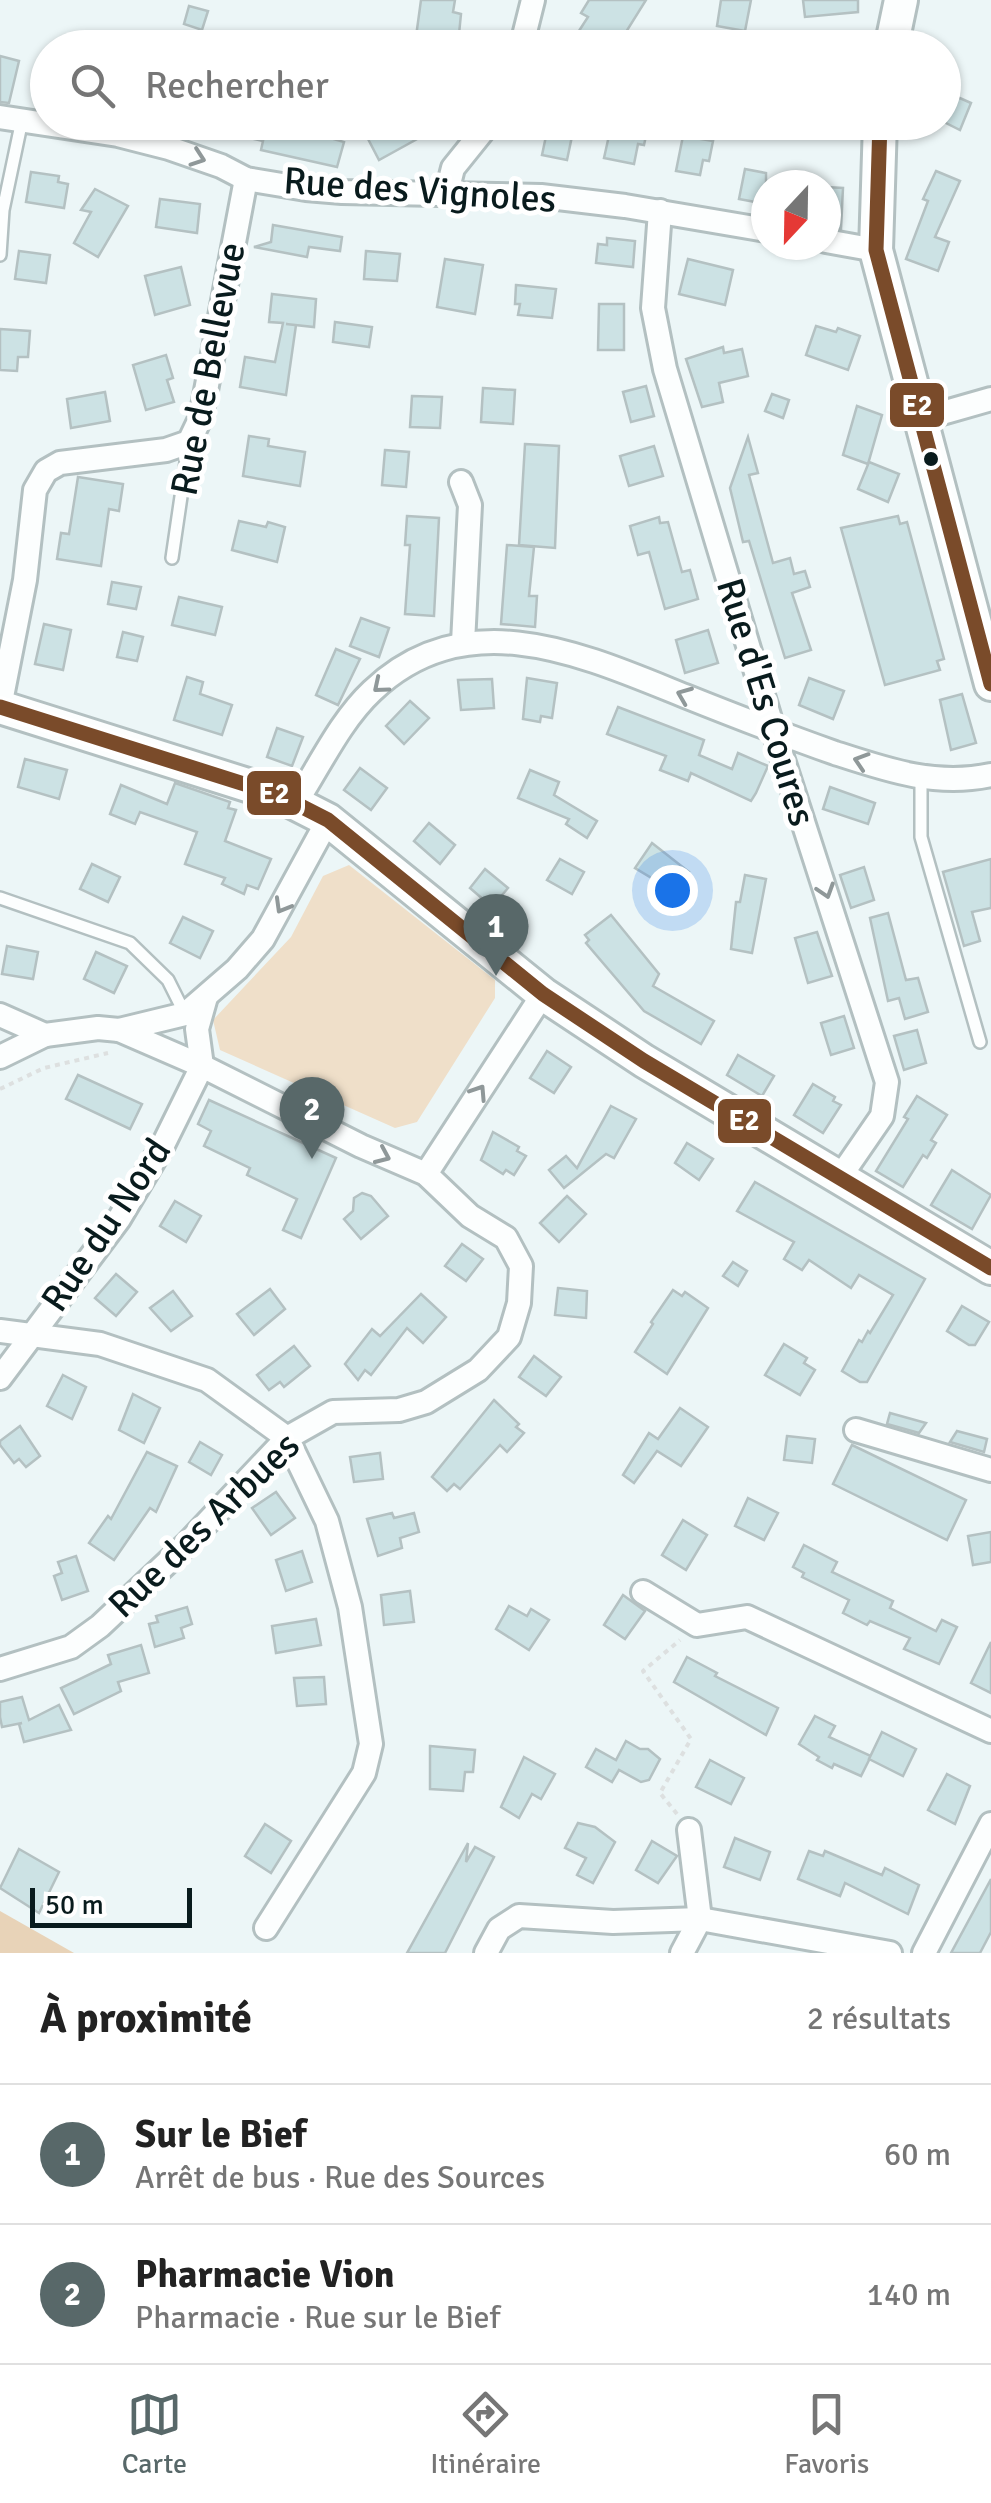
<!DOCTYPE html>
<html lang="fr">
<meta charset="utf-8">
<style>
body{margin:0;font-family:Signika,sans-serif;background:#f2f2f2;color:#222}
.compass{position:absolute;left:751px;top:170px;width:90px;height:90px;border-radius:50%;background:#fff;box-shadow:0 2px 8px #0004;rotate:202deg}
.scale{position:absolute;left:30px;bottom:25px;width:162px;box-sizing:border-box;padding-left:10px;border:5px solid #091b1d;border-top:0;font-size:28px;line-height:35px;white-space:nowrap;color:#091b1d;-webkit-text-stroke:8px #fff;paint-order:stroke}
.you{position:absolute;left:672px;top:890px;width:35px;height:35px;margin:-25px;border:8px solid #fff;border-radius:50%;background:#1a73e8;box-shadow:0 0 0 15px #1a73e833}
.badge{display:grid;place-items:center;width:65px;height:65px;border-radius:50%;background:#586869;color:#fff;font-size:32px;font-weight:700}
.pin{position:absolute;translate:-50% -82px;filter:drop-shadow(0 2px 5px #0008)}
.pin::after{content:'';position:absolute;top:52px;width:35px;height:30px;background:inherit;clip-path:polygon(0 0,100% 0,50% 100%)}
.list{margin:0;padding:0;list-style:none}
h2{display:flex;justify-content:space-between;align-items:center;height:130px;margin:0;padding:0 40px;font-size:42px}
h2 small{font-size:32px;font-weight:400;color:#767676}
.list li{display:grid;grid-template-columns:65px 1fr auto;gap:30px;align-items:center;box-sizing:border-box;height:140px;padding:0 40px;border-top:2px solid #e0e0e0}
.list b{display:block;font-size:38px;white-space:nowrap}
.list p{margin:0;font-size:32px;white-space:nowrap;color:#767676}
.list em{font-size:32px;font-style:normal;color:#767676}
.icon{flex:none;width:55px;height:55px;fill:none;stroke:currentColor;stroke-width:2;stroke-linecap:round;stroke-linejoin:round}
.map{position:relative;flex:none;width:991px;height:1953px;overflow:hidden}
.search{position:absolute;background:#fff;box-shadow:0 2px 8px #0004;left:30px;right:30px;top:30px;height:110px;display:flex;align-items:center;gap:25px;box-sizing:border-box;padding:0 35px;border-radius:55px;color:#767676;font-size:38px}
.sheet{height:410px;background:#fff}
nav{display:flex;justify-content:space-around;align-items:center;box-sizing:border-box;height:140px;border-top:2px solid #e0e0e0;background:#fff;font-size:28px;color:#767676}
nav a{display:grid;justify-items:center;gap:5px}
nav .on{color:#586869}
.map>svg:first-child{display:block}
.green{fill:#efdfc9}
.forest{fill:#e8d3b8}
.building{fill:#cce2e4;stroke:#b4c1c2;stroke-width:2.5}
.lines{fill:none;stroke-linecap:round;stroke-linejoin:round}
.lane-casing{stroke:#b3c0c1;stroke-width:16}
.street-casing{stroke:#b3c0c1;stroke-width:28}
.secondary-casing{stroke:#b3c0c1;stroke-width:38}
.path{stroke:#dde0e0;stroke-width:4;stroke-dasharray:5 5;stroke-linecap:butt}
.lane{stroke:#fcfefe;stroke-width:11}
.street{stroke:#fcfefe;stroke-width:22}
.secondary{stroke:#fcfefe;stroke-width:32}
.bus-1-casing{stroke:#fff;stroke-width:22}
.bus-1{stroke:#7a4b2a;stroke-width:15}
.oneway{stroke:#8f9899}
.bus-dot{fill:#091b1d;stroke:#fff;stroke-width:4}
.labels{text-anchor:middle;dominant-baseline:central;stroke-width:10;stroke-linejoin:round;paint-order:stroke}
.street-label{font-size:38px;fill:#091b1d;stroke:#fff}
.line-badge{stroke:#fff;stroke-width:4}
.badge-label{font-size:28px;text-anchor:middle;font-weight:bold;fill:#fff}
</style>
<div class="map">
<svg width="991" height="1953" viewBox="0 0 991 1953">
<rect width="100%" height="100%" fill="#ecf6f7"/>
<!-- green -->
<polygon class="green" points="349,865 495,980 495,998 417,1122 395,1128 220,1050 213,1020 291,937 323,876"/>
<!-- forest -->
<polygon class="forest" points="0,1911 74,1953 0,1953"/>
<!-- building -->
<g class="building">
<polygon points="421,0 455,0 453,12 461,14 458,44 437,40 436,47 415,44"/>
<polygon points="589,0 646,0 616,48 598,48 577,34 588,17 581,13"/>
<polygon points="721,0 751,0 745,31 717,26"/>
<polygon points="803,0 858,0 858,12 805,17"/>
<polygon points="189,6 208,11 202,30 184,24"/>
<polygon points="0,56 19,61 9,103 0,102"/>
<polygon points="944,91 971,103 960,130 944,122"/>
<polygon points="250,122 263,122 309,135 310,132 344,142 337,167 261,150 263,141 246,137"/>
<polygon points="391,122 448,122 379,160 366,135"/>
<polygon points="549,122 575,122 567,160 542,155"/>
<polygon points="612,122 649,122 644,145 638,144 634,164 604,158"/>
<polygon points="683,136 713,141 709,161 703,160 700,175 676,171"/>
<polygon points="745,169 766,173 766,204 739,199"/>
<polygon points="936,171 960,181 935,237 949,242 938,271 906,259 928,201 923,199"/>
<polygon points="31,172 59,176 58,182 68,184 64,208 26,202"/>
<polygon points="826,187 843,188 841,229 826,226"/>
<polygon points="95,189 128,206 98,257 74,243 91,212 81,210"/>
<polygon points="160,199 200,204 197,233 156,227"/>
<polygon points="273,225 342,237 340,251 309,247 307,257 254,247 271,242"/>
<polygon points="607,238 635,241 633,267 596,263 598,244 607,245"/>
<polygon points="19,251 50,255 46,283 15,279"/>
<polygon points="366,251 400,254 397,281 364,279"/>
<polygon points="445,259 483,265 475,314 437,307"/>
<polygon points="688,259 733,270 725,305 679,294"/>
<polygon points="181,267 190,305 155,315 145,276"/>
<polygon points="516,285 556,289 552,318 518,315 520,304 515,304"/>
<polygon points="272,294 316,299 314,327 286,324 296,325 286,395 240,387 245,357 275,362 283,323 269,322"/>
<polygon points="599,304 624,304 624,350 598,350"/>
<polygon points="335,322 372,327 369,347 333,342"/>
<polygon points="816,326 836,332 838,328 860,336 848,370 806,355"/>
<polygon points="0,329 30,331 28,357 18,357 17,371 0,370"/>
<polygon points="723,347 724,353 742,349 748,376 719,383 723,402 702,407 686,359"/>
<polygon points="166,355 173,378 167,380 174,402 146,410 133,365"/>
<polygon points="646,386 654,416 631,422 623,392"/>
<polygon points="483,388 515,390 513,424 481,422"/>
<polygon points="105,392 110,421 71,428 67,399"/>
<polygon points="772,394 789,400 783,418 765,411"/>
<polygon points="412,396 442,397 440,428 410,427"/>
<polygon points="857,406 882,415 868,464 843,455"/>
<polygon points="249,436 269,439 268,446 305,452 300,486 243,476"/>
<polygon points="748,437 758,473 749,475 773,563 790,558 794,574 805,571 810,587 792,593 811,650 785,658 749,541 743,542 730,488"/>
<polygon points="525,444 559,446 555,548 519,545"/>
<polygon points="654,446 663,476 629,486 620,456"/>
<polygon points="385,450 409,452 406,487 382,485"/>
<polygon points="869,462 899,474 888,502 858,489"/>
<polygon points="78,477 123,484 119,511 109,509 101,566 57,559 61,533 69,534"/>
<polygon points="407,516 439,518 434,616 405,614 410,545 405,545"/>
<polygon points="898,516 900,524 907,522 944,659 937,661 940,670 885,685 841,528"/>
<polygon points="659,517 660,523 668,522 682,572 690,570 698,599 665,609 649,552 638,555 630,526"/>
<polygon points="239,521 266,527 268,522 285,527 277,562 232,550"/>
<polygon points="507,545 534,547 529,596 537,596 535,627 501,624"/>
<polygon points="112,582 141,587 136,609 108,604"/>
<polygon points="179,597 222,607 215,635 172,625"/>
<polygon points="361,618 389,628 379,657 350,646"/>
<polygon points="44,624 71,630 63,670 35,664"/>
<polygon points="708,630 718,663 685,673 676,640"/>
<polygon points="123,632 143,637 137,661 117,657"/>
<polygon points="336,649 360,659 338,705 316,695"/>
<polygon points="187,677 203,682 200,694 232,705 222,735 174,720"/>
<polygon points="527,678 557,683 552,718 541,716 540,722 523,719"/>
<polygon points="809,678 844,691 833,719 799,705"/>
<polygon points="492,679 494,708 461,710 458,680"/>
<polygon points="962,694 976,743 951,750 940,700"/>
<polygon points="410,701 429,718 404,744 386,726"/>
<polygon points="618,707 704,740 699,755 732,769 738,753 768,766 756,793 751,801 691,773 688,781 660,770 666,756 607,734"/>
<polygon points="277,728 303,737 292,766 267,757"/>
<polygon points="25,759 67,770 59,799 18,787"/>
<polygon points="360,768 387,788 371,810 344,790"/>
<polygon points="530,770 559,782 554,795 597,821 587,838 566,824 569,819 518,798"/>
<polygon points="175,783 230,802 228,808 236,810 225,841 271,859 258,889 247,885 244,894 222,884 225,878 185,864 197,832 140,812 135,824 110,814 121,785 167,804"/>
<polygon points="830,787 875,803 868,824 823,809"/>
<polygon points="429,823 455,845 440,864 414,841"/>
<polygon points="652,843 689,872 675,892 635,868"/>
<polygon points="560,859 584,872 572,894 547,880"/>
<polygon points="991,859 991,908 972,912 980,941 964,946 943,872"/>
<polygon points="92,864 120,877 108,902 80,889"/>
<polygon points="864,867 874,900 851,908 840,875"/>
<polygon points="485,869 508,888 492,907 470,888"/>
<polygon points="745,875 766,879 752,953 731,949 736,902 740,902"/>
<polygon points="888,913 906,980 918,978 928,1012 905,1019 899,998 888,1001 870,918"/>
<polygon points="511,914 527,925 516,942 500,930"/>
<polygon points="611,915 659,974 653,986 714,1021 701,1044 644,1011 586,943 589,940 585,935"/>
<polygon points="183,917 213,931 200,958 170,943"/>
<polygon points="817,932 832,976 808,983 795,938"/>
<polygon points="7,946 38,952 33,979 2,974"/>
<polygon points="96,952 127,966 114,993 84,979"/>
<polygon points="844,1016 854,1048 831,1055 821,1023"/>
<polygon points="917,1030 926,1063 904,1070 894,1036"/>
<polygon points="547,1051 571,1067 554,1093 530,1078"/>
<polygon points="738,1055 774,1076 762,1096 727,1075"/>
<polygon points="78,1075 142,1104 130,1129 66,1099"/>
<polygon points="813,1084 835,1097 833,1101 841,1105 823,1133 794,1115"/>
<polygon points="917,1096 947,1115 931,1140 936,1143 927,1158 923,1155 903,1187 876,1171 908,1119 904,1117"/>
<polygon points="209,1100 336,1158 301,1238 283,1230 297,1199 247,1175 250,1168 204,1146 211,1131 198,1124"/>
<polygon points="611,1106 636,1119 614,1158 606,1154 564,1188 549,1170 566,1156 577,1168"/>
<polygon points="493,1132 519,1147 517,1151 526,1156 514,1175 506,1170 503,1174 481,1160"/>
<polygon points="687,1143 713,1159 699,1180 675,1163"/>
<polygon points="952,1170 991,1195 972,1229 931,1205"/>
<polygon points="755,1182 925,1279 867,1382 860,1382 842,1371 859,1340 862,1342 868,1331 870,1333 893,1295 859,1275 851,1288 809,1260 802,1270 784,1259 794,1242 737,1211"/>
<polygon points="362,1193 371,1196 388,1216 361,1239 344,1219 353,1211 354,1198"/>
<polygon points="567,1196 586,1214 559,1242 540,1223"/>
<polygon points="175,1201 201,1216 186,1242 160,1226"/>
<polygon points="462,1244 483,1259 466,1281 445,1266"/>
<polygon points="733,1262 747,1271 738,1286 723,1276"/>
<polygon points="116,1274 137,1292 116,1316 95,1298"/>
<polygon points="558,1288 587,1291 586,1318 555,1315"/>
<polygon points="270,1289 285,1309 254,1335 237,1314"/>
<polygon points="673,1290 682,1296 685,1292 708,1308 667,1374 635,1352 653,1324 651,1322"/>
<polygon points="173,1291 192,1316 171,1331 150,1308"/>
<polygon points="421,1294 446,1317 423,1343 407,1328 371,1375 365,1370 358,1380 345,1364 372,1329 380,1336"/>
<polygon points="962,1306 989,1322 975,1345 969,1345 947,1331"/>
<polygon points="784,1344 807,1358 804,1363 815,1370 800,1395 765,1375"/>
<polygon points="294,1346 310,1366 284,1387 280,1382 269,1390 257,1375"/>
<polygon points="534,1356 561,1377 546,1396 519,1377"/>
<polygon points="63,1375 86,1387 72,1419 47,1406"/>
<polygon points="133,1394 160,1408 144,1443 119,1430"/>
<polygon points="494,1400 519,1424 516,1427 524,1433 507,1452 500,1445 460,1489 454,1484 447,1491 432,1477"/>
<polygon points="680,1408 708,1427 681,1466 657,1451 634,1483 623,1475 649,1433 658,1439"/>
<polygon points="890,1413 926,1423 919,1433 887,1424"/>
<polygon points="20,1426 40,1456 26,1467 19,1459 14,1463 0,1445 0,1441"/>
<polygon points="957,1431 987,1439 984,1452 950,1442"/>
<polygon points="787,1436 815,1439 812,1463 784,1460"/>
<polygon points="200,1442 222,1455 211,1475 189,1462"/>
<polygon points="852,1445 966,1500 947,1540 833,1484"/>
<polygon points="147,1452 177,1466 156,1512 150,1508 114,1560 89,1543 108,1516 111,1519"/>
<polygon points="380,1453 383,1479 354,1482 350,1457"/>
<polygon points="276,1492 295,1518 271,1535 252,1508"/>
<polygon points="748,1498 778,1513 764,1540 735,1526"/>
<polygon points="392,1513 394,1518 414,1513 419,1532 400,1538 402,1548 378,1556 367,1519"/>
<polygon points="683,1520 707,1535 686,1570 662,1555"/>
<polygon points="991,1532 991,1562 973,1565 968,1536"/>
<polygon points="804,1545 837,1562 832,1572 893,1601 890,1608 936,1631 942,1620 957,1627 939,1664 904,1649 910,1638 870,1621 867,1625 843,1613 849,1600 802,1577 804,1573 793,1567"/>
<polygon points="302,1551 312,1582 286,1591 276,1560"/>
<polygon points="76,1556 88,1591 62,1600 54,1576 62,1573 58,1562"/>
<polygon points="410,1591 414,1622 384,1625 381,1595"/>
<polygon points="623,1595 645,1611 625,1639 604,1625"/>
<polygon points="509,1606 527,1616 531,1609 549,1620 529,1650 496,1629"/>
<polygon points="187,1607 192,1624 181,1628 184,1638 155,1647 149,1624 158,1622 156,1616"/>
<polygon points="316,1619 321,1645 276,1653 272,1626"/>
<polygon points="991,1642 991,1693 971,1683"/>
<polygon points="141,1645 149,1673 118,1682 121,1691 74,1714 61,1688 111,1664 108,1655"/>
<polygon points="687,1657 717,1673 715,1676 778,1708 766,1735 674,1682"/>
<polygon points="324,1677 326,1704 297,1706 294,1678"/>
<polygon points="22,1697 29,1720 59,1705 71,1730 24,1742 19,1724 22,1723 2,1727 0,1717 0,1702"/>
<polygon points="815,1716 835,1726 829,1737 871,1756 861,1776 834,1764 832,1768 817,1760 819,1757 799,1744"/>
<polygon points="882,1732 916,1749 903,1776 869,1759"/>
<polygon points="626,1741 640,1749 648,1749 660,1759 649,1780 641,1782 619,1770 612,1782 586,1767 596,1749 616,1760"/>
<polygon points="430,1746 475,1750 473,1772 465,1772 463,1791 430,1789"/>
<polygon points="524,1757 555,1774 541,1799 532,1794 519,1818 501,1807"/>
<polygon points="710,1760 744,1778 731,1804 696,1787"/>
<polygon points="947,1774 970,1786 955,1824 928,1810"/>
<polygon points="578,1823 595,1827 615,1842 593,1883 577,1875 586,1858 565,1848"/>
<polygon points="265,1824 291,1841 271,1873 245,1856"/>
<polygon points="735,1838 770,1852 760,1880 724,1867"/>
<polygon points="652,1841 677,1856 658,1883 636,1870"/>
<polygon points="468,1843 466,1862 475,1847 494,1857 445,1953 407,1953"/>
<polygon points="19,1849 59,1872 39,1913 0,1888"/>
<polygon points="809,1851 823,1856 825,1851 882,1875 885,1868 919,1885 908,1914 845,1883 840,1896 798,1879"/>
<polygon points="991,1879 991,1932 980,1953 951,1953"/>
</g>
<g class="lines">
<!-- lane casing -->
<g class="lane-casing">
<g id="lane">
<polyline points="0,255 3,210 22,120"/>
<polyline points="172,558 189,442"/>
<polyline points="921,779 921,837 980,1042"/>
<polyline points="0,898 130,943 168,980 185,1014"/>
</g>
</g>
<!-- street casing -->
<g class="street-casing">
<g id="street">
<polyline points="521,48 533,0"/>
<polyline points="0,117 118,135 169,148 221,166 246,179 306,189 342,192 541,196 625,206 766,230"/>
<polyline points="447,192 453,168 490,122"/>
<polyline points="660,211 653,308 665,369 774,732 887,1082 882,1116 840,1177"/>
<polyline points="826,241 876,250"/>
<polyline points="921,419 991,399"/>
<polyline points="461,482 470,505 463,643"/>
<polyline points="0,707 25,580 35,490 46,471 60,463 166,450 189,442 201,417 246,179"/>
<path d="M 295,804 C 319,767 340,721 372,691 C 467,601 583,655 685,696 C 735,716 784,735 835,753 C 887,770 936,787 991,775"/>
<polyline points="0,1015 45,1035 98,1028 119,1030 202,1066 361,1146 426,1174 470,1216 506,1238 521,1266 519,1303 509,1337 478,1370 426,1402 399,1410 333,1412 287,1438 186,1545 100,1626 71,1647 0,1669"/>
<polyline points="119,1030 185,1014 237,969 263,939 328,820"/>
<polyline points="0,1057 45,1035"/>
<polyline points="202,1066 197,1029 206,997"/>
<polyline points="426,1174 543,994"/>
<polyline points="0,1331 100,1344 207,1380 287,1438 327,1521 350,1607 371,1744 364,1773 266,1928"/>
<polyline points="0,1378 119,1219 163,1145 202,1066"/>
<polyline points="856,1430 991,1470"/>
<polyline points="643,1592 697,1625 747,1617 991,1731"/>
<polyline points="689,1830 700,1919"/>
<polyline points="486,1953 499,1929 519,1916 613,1922 700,1919 890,1953"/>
<polyline points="682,1953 700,1919"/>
<polyline points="924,1953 991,1824"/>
</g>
</g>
<!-- secondary casing -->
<g class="secondary-casing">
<g id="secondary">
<polyline points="891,48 901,0"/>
<polyline points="880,122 876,250 991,684"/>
<polyline points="0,707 279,795 328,820 543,994 644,1061 991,1268"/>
</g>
</g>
<!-- path -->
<g class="path">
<polyline points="0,1089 44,1068 108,1053"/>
<polyline points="677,1814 660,1793 691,1739 643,1671 680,1640"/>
</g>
<!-- lane -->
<use href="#lane" class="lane"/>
<!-- street -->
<use href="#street" class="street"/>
<!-- secondary -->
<use href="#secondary" class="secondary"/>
<!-- bus-1 casing -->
<g class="bus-1-casing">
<g id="bus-1">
<polyline points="880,122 876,250 991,684"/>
<polyline points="0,707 279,795 328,820 543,994 644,1061 991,1268"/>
</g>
</g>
<!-- bus-1 -->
<use href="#bus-1" class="bus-1"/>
</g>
<!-- one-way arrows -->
<defs><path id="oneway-chevron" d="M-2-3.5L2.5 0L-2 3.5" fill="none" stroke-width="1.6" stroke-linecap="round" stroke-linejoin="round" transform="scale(2.5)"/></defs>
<g class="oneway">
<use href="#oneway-chevron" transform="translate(198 158) rotate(19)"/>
<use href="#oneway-chevron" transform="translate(380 686) rotate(140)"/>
<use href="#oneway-chevron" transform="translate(684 695) rotate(-158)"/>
<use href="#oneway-chevron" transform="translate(861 761) rotate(-162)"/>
<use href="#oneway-chevron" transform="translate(826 891) rotate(72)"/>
<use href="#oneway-chevron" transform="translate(282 906) rotate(120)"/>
<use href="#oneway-chevron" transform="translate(479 1092) rotate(-57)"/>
<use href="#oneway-chevron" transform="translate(383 1156) rotate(24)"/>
</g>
<!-- markers -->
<circle class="bus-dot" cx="931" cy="459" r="9"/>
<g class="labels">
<!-- street labels -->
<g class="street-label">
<text transform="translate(420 190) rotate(4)">Rue des Vignoles</text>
<text transform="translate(208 369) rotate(-79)">Rue de Bellevue</text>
<text transform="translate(766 702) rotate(73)">Rue d'Es Coures</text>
<text transform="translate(106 1225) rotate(-56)">Rue du Nord</text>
<text transform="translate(204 1525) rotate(-44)">Rue des Arbues</text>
</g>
</g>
<g class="line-badge">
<rect x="888" y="381" width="58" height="48" rx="10" fill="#7a4b2a"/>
<rect x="245" y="769" width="58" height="48" rx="10" fill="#7a4b2a"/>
<rect x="716" y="1097" width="57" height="48" rx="10" fill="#7a4b2a"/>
</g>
<g class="badge-label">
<text x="917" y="415">E2</text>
<text x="274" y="803">E2</text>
<text x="744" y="1130">E2</text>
</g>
</svg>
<svg class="compass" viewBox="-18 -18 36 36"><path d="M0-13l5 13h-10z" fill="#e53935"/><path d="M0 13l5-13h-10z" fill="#767676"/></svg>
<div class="scale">50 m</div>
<div class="you"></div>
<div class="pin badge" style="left:496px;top:976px">1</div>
<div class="pin badge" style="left:312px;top:1159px">2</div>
<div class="search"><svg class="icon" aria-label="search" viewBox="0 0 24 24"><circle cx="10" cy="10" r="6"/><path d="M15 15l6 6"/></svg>Rechercher</div>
</div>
<section class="sheet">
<h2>À proximité<small>2 résultats</small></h2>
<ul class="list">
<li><span class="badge">1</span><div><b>Sur le Bief</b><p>Arrêt de bus · Rue des Sources</p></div><em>60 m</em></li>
<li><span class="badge">2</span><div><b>Pharmacie Vion</b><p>Pharmacie · Rue sur le Bief</p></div><em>140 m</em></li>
</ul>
</section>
<nav>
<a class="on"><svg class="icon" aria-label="map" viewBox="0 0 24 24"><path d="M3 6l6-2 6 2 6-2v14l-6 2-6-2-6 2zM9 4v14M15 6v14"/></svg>Carte</a>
<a><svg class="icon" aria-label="directions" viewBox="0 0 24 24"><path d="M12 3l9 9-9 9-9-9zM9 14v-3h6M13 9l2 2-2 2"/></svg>Itinéraire</a>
<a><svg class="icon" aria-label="saved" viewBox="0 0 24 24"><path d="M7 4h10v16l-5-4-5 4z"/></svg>Favoris</a>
</nav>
